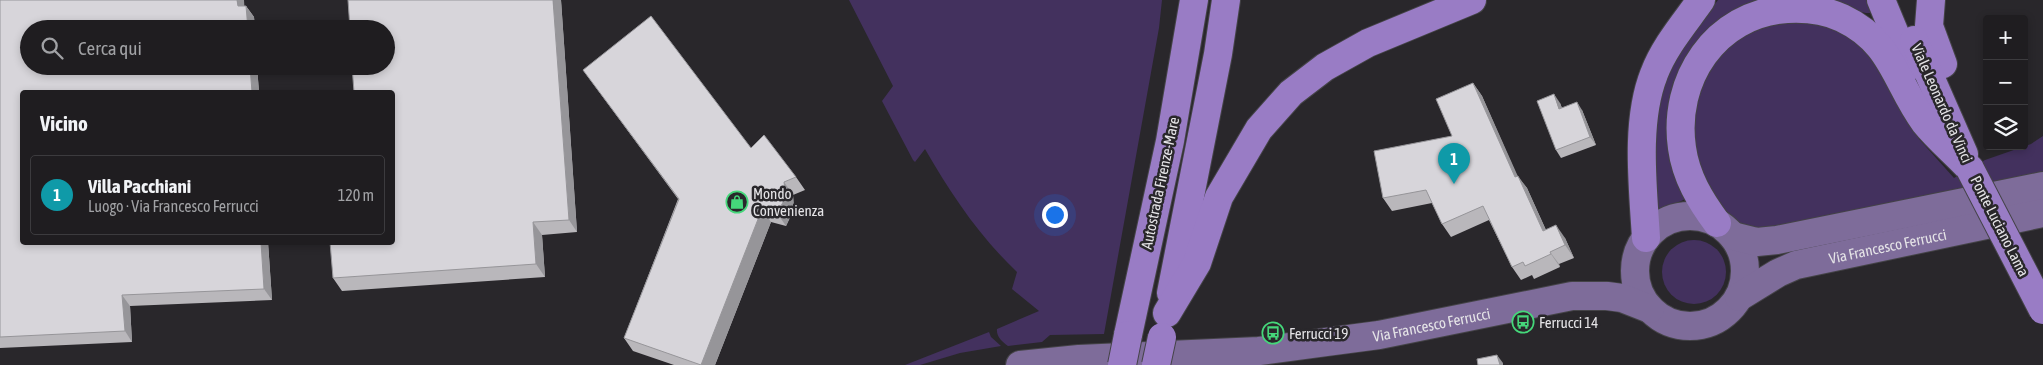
<!DOCTYPE html>
<html lang="it">
<meta charset="utf-8">
<style>
body{margin:0;font-family:"Asap Condensed",sans-serif;background:#2c2a2d;color:#f1f3f6}
.controls{position:absolute;right:15px;top:15px;display:grid;overflow:hidden;border-radius:5px;box-shadow:0 2px 8px #0003}
.controls button{width:45px;height:45px;display:grid;place-items:center;padding:0;border:0;border-bottom:1px solid #3c3b3e;background:#1f1d20;color:#f1f3f6;font:25px sans-serif}
.you{position:absolute;left:1054px;top:214px;width:18px;height:18px;margin:-12px;border:4px solid #fff;border-radius:50%;background:#1a73e8;box-shadow:0 0 0 8px #1a73e833}
.badge{display:grid;place-items:center;width:32px;height:32px;border-radius:50%;background:#45d77a;color:#fff;font-size:16px;font-weight:700}
.pin{position:absolute;translate:-50% -41px;filter:drop-shadow(0 1px 2px #0008)}
.pin::after{content:'';position:absolute;top:26px;width:18px;height:15px;background:inherit;clip-path:polygon(0 0,100% 0,50% 100%)}
.list{margin:0;padding:0;list-style:none}
h2{display:flex;justify-content:space-between;align-items:center;height:65px;margin:0;padding:0 20px;font-size:21px}
h2 small{font-size:16px;font-weight:400;color:#a1a2a5}
.list li{display:grid;grid-template-columns:32px 1fr auto;gap:15px;align-items:center;box-sizing:border-box;height:80px;margin:0 10px 10px;padding:0 10px;border:1px solid #3c3b3e;border-radius:5px}
.list b{display:block;font-size:19px;white-space:nowrap}
.list p{margin:0;font-size:16px;white-space:nowrap;color:#a1a2a5}
.list em{font-size:16px;font-style:normal;color:#a1a2a5}
.icon{flex:none;width:28px;height:28px;fill:none;stroke:currentColor;stroke-width:2;stroke-linecap:round;stroke-linejoin:round}
.map{position:relative;flex:none;width:2043px;height:365px;overflow:hidden}
.search{position:absolute;background:#1f1d20;box-shadow:0 2px 8px #0003;left:20px;top:20px;width:375px;height:55px;display:flex;align-items:center;gap:12px;box-sizing:border-box;padding:0 18px;border-radius:28px;color:#a1a2a5;font-size:19px}
.panel{position:absolute;background:#1f1d20;box-shadow:0 2px 8px #0003;left:20px;top:90px;width:375px;height:155px;border-radius:5px}
.map>svg:first-child{display:block}
.green{fill:#43315e}
.lines{fill:none;stroke-linecap:round;stroke-linejoin:round}
.primary-casing{stroke:#444347;stroke-width:30}
.highway-casing{stroke:#444347;stroke-width:30}
.primary{stroke:#7e6c9a;stroke-width:28}
.highway{stroke:#997cc5;stroke-width:28}
.highway-bridge-casing{stroke:#444347;stroke-width:30;stroke-linecap:butt}
.highway-bridge{stroke:#997cc5;stroke-width:28}
.wall{fill:#b9b7bb}
.shaded-wall{fill:#969599}
.building{fill:#d7d5da;stroke:#969599}
.labels{text-anchor:middle;dominant-baseline:central;stroke-width:5;stroke-linejoin:round;paint-order:stroke}
.street-label{font-size:15px;fill:#e5e4e7;stroke:#29272b}
.poi-label{font-size:15px;fill:#e5e4e7;stroke:#29272b;text-anchor:start}
</style>
<div class="map">
<svg width="2043" height="365" viewBox="0 0 2043 365">
<rect width="100%" height="100%" fill="#29272b"/>
<!-- green -->
<g class="green">
<path d="M 849,0 L 1162,0 L 1159,28 L 1104,334 L 1050,335 L 1042,342 L 1008,346 C 1002,342 996,336 997,329 L 1039,311 L 1012,289 L 1017,272 C 979,236 951,194 925,149 L 915,162 L 913,160 L 882,101 L 893,86 Z"/>
<polygon points="1718,0 1767,0 1694,51 1690,197 1652,214 1651,131 1663,79 1687,42"/>
<path d="M 1830,0 L 1871,0 L 1873,12 C 1864,17 1841,3 1830,0 Z"/>
<polygon points="1809,19 1851,34 1884,65 1919,139 1954,178 1985,160 2031,144 2043,136 2043,179 1752,232 1727,214 1710,195 1690,142 1702,78 1732,42 1760,26"/>
<circle cx="1694" cy="272" r="32"/>
<polygon points="989,332 991,337 1001,346 960,353 920,365 905,365"/>
</g>
<g class="lines">
<!-- primary casing -->
<g class="primary-casing">
<g id="primary">
<circle cx="1690" cy="271" r="55"/>
<polyline points="1733,236 1757,242 1777,240 2043,186"/>
<path id="s1" d="M 1739,297 L 1778,273 L 1796,265 L 2043,213"/>
<path id="s2" d="M 1020,365 L 1079,359 L 1259,351 L 1326,342 L 1379,335 L 1572,296 L 1607,296 L 1622,298 L 1650,309"/>
</g>
</g>
<!-- highway casing -->
<g class="highway-casing">
<g id="highway">
<polyline points="1881,0 1903,53 1910,66"/>
<polyline points="1931,0 1929,26 1943,64"/>
<polyline points="1914,40 1964,154"/>
<path d="M 1717,223 C 1700,200 1686,177 1682,148 C 1672,80 1715,14 1787,9 C 1805,8 1825,10 1842,18 C 1893,42 1895,82 1925,123 C 1938,139 1956,154 1970,169"/>
<path d="M 1646,238 C 1643,187 1635,122 1654,74 C 1664,47 1684,24 1701,0"/>
<polyline points="1171,293 1218,54 1226,0"/>
<polyline points="1167,313 1197,263 1219,197 1259,129 1291,93 1325,67 1368,43 1472,0"/>
<polyline points="1128,335 1170,141 1194,0"/>
</g>
</g>
<!-- primary -->
<use href="#primary" class="primary"/>
<!-- highway -->
<use href="#highway" class="highway"/>
<!-- highway-bridge casing -->
<g class="highway-bridge-casing">
<g id="highway-bridge">
<polyline points="1970,169 2043,310"/>
<polyline points="1122,365 1128,335"/>
<polyline points="1156,365 1162,337"/>
</g>
</g>
<!-- highway-bridge -->
<use href="#highway-bridge" class="highway-bridge"/>
</g>
<!-- wall -->
<g class="wall">
<polygon points="0,0 246,6 254,17 255,29 29,29 29,66 257,66 259,92 22,92 22,242 268,242 272,300 130,306 132,342 0,348"/>
<polygon points="561,0 577,232 542,235 545,277 342,291 333,278"/>
<polygon points="583,70 751,148 796,177 805,190 793,195 794,209 786,226 771,222 715,365 674,365 633,351 624,338 678,199"/>
<polygon points="1473,83 1482,96 1517,176 1527,188 1546,230 1565,238 1574,258 1559,264 1560,267 1534,279 1532,275 1521,280 1512,267 1489,220 1451,237 1442,224 1432,203 1392,211 1383,198 1452,136"/>
<polygon points="1560,103 1562,108 1582,110 1596,145 1561,158 1556,150"/>
</g>
<!-- shaded-wall -->
<g class="shaded-wall">
<polygon points="237,0 244,0 245,17 238,6"/>
<polygon points="553,0 561,0 577,232 569,220"/>
<polygon points="246,6 254,17 255,29 248,29"/>
<polygon points="250,66 257,66 259,92 252,92"/>
<polygon points="1473,83 1482,96 1524,190 1515,177"/>
<polygon points="1554,94 1560,103 1565,117 1559,109"/>
<polygon points="1577,102 1582,110 1596,145 1590,137"/>
<polygon points="1518,176 1527,188 1552,244 1543,231"/>
<polygon points="784,182 793,195 794,209 786,226 777,213"/>
<polygon points="762,209 771,222 715,365 701,365"/>
<polygon points="533,222 542,235 545,277 536,264"/>
<polygon points="1556,225 1565,238 1574,258 1565,245"/>
<polygon points="261,242 268,242 272,300 264,289"/>
<polygon points="1550,252 1559,264 1560,267 1551,254"/>
<polygon points="122,295 130,306 132,342 125,331"/>
<polygon points="1497,355 1503,363 1503,365 1500,365"/>
</g>
<!-- building -->
<g class="building">
<polygon points="0,0 237,0 238,6 246,6 248,29 29,29 29,66 250,66 252,92 22,92 22,242 261,242 264,289 122,295 125,331 0,337"/>
<polygon points="348,0 553,0 569,220 533,222 536,264 333,278 330,242 392,242 392,92 354,92 352,66 386,66 386,29 350,29"/>
<polygon points="651,16 751,148 764,135 796,177 784,182 786,197 777,213 762,209 701,365 624,338 679,199 583,70"/>
<polygon points="1473,83 1515,177 1518,176 1543,231 1556,225 1565,245 1550,252 1551,254 1525,266 1523,262 1512,267 1483,206 1442,224 1426,190 1383,198 1374,151 1452,136 1436,99"/>
<polygon points="1554,94 1559,109 1577,102 1590,137 1556,150 1537,101"/>
<polygon points="1497,355 1500,365 1478,365 1477,359"/>
</g>
<!-- icons -->
<defs>
<g id="shop-ring" transform="scale(1.125)"><circle r="9.5" fill="#29272b" stroke="#45d77a" stroke-width="1.5"/><path d="M-5-2.5h2.3a2.7 3.5 0 0 1 5.4 0H5L5.5 6h-11ZM-1.5-2.5h3a1.5 2.3 0 0 0-3 0Z" fill="#45d77a"/></g>
<g id="bus-ring" transform="scale(1.125)"><circle r="9.5" fill="#29272b" stroke="#45d77a" stroke-width="1.5"/><path d="M-5-6H5V4H4V6H2V4H-2V6H-4V4H-5ZM-3.5-4V0h7V-4ZM-3.5 1.2v1.5H-2V1.2ZM2 1.2v1.5H3.5V1.2Z" fill="#45d77a"/></g>
</defs>
<g fill-rule="evenodd">
<use href="#shop-ring" x="737" y="202"/>
<use href="#bus-ring" x="1523" y="322"/>
<use href="#bus-ring" x="1273" y="333"/>
</g>
<g class="labels">
<!-- street labels -->
<g class="street-label">
<text transform="translate(1942 103) rotate(66)">Viale Leonardo da Vinci</text>
<text transform="translate(1160 183) rotate(-78)">Autostrada Firenze-Mare</text>
<text transform="translate(2000 226) rotate(63)">Ponte Luciano Lama</text>
<text stroke="none"><textPath href="#s1" startOffset="159">Via Francesco Ferrucci</textPath></text>
<text stroke="none"><textPath href="#s2" startOffset="414">Via Francesco Ferrucci</textPath></text>
</g>
<!-- poi labels -->
<g class="poi-label">
<text x="753" y="193">Mondo<tspan x="753" dy="17">Convenienza</tspan></text>
<text x="1539" y="322">Ferrucci 14</text>
<text x="1289" y="333">Ferrucci 19</text>
</g>
</g>
</svg>
<div class="controls">
<button>+</button>
<button>−</button>
<button><svg class="icon" aria-label="layers" viewBox="0 0 24 24"><path d="M12 4l9 5-9 5-9-5zM3 14l9 5 9-5"/></svg></button>
</div>
<div class="you"></div>
<div class="pin badge" style="left:1454px;top:184px;background:#0f9aa8">1</div>
<div class="search"><svg class="icon" aria-label="search" viewBox="0 0 24 24"><circle cx="10" cy="10" r="6"/><path d="M15 15l6 6"/></svg>Cerca qui</div>
<section class="panel">
<h2>Vicino<small></small></h2>
<ul class="list">
<li><span class="badge" style="background:#0f9aa8">1</span><div><b>Villa Pacchiani</b><p>Luogo · Via Francesco Ferrucci</p></div><em>120 m</em></li>
</ul>
</section>
</div>
